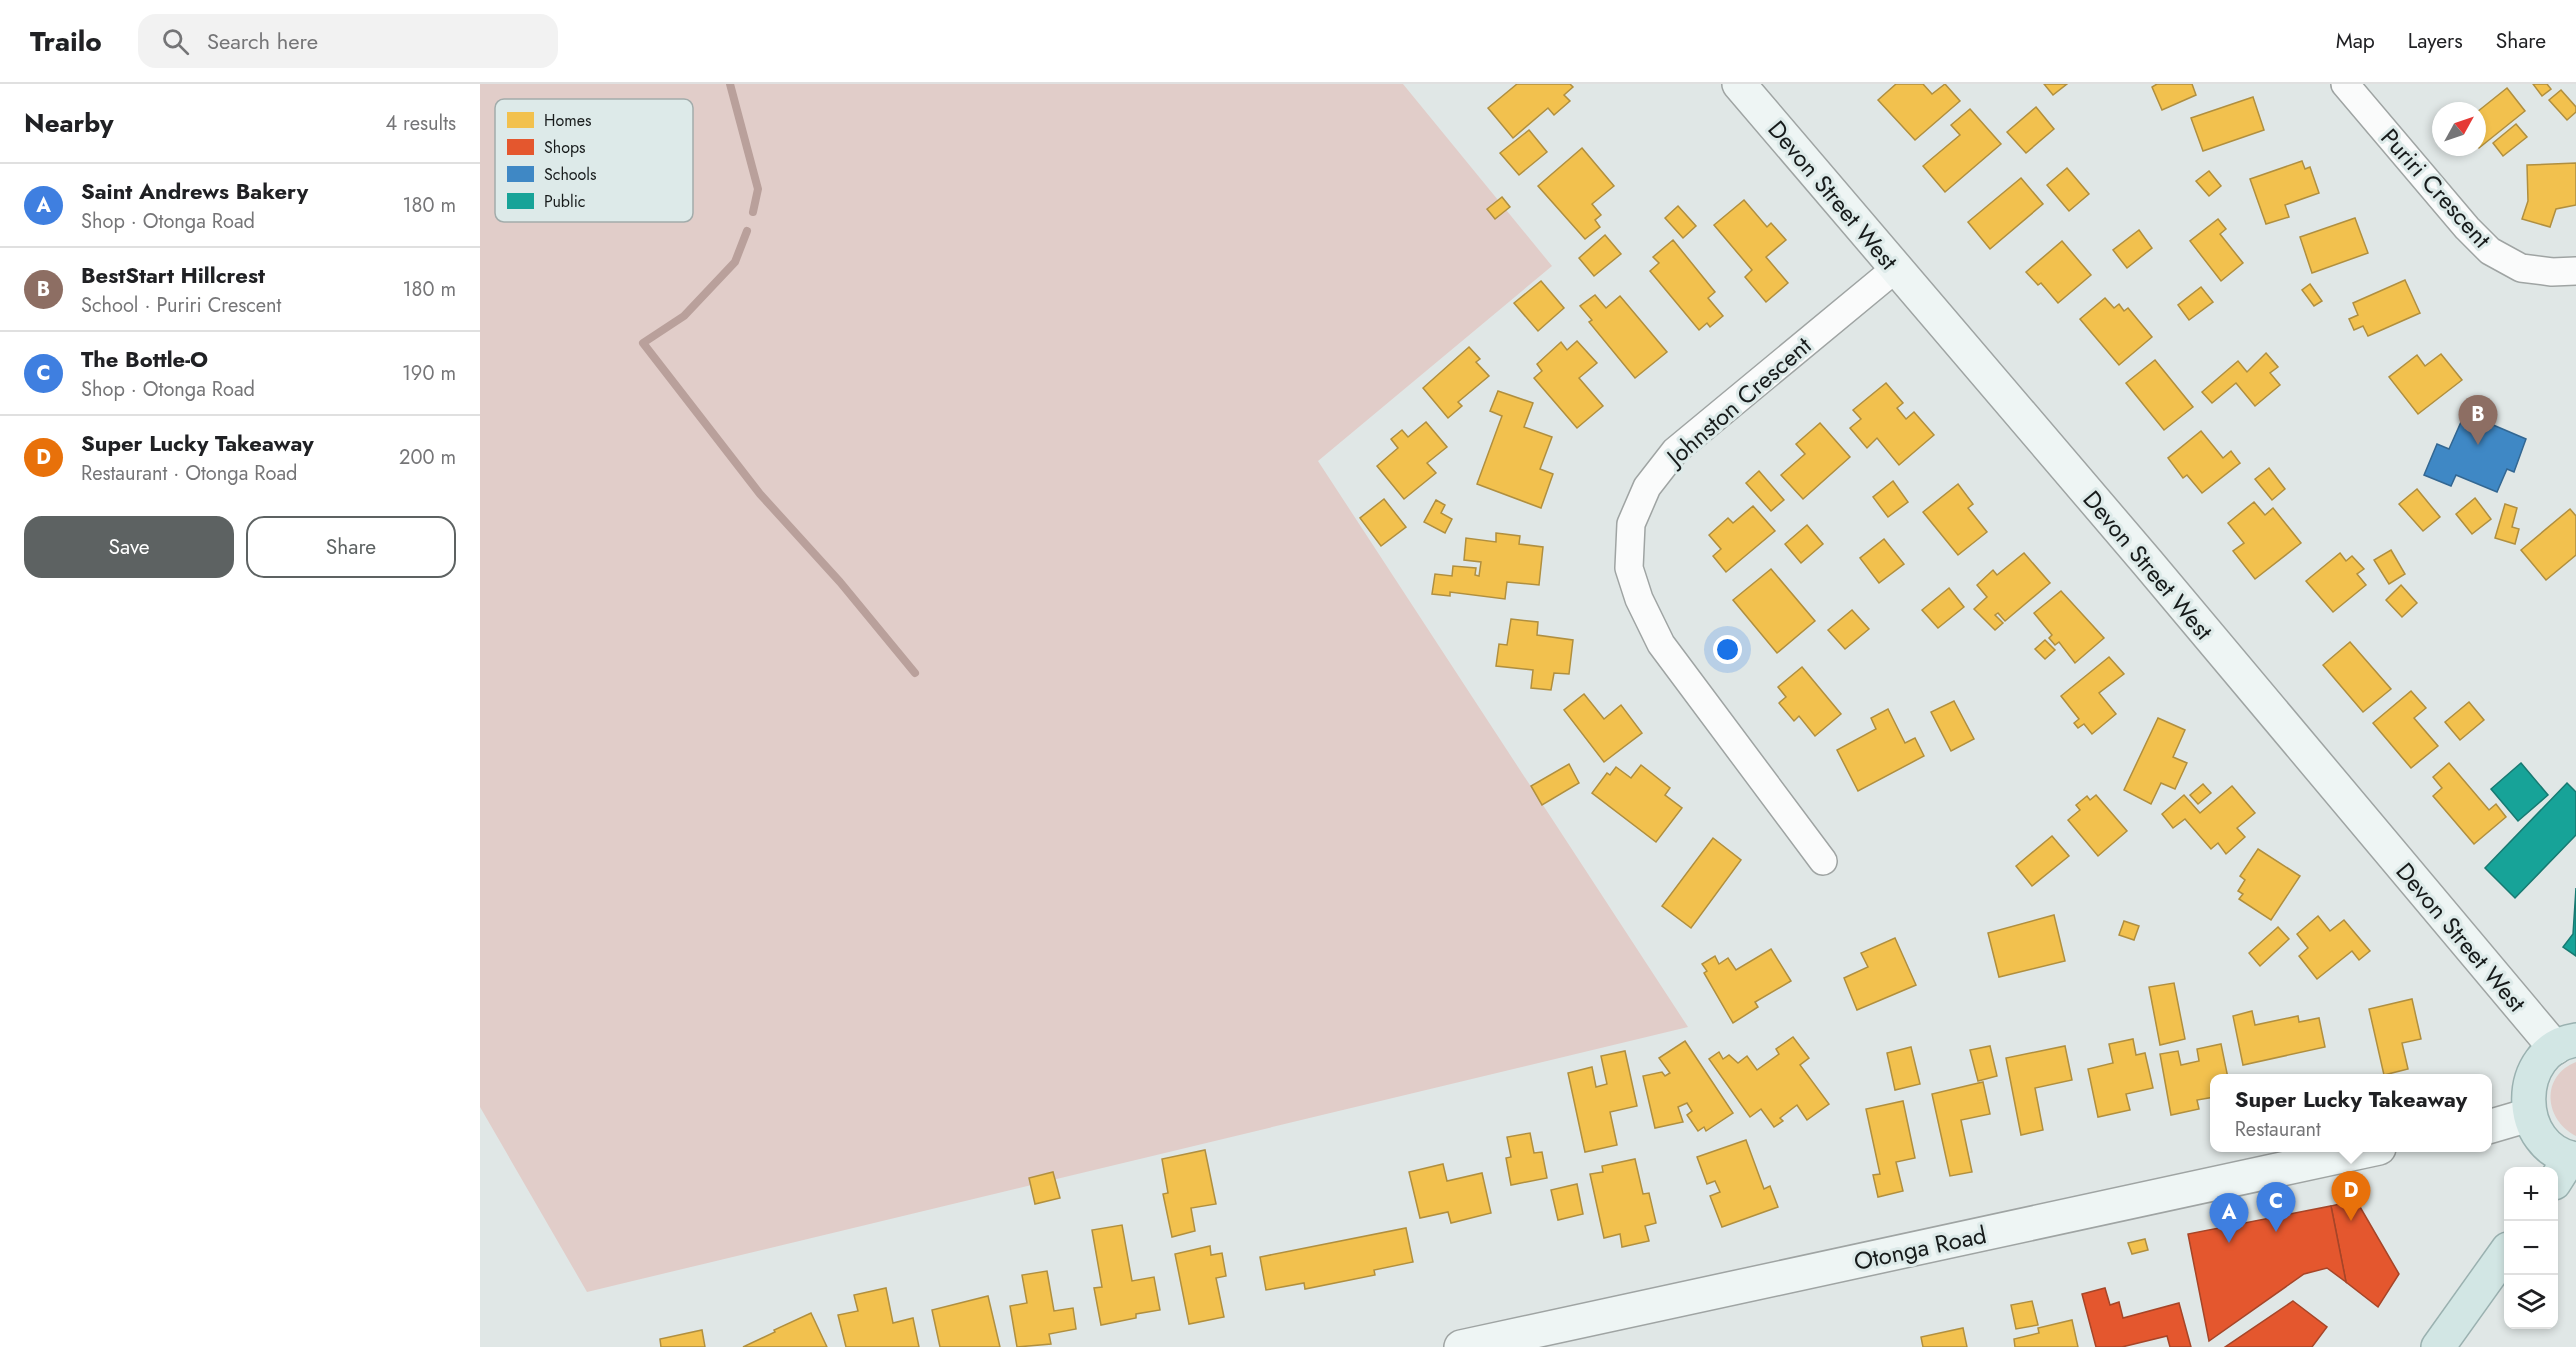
<!DOCTYPE html>
<meta charset="utf-8">
<style>
body{margin:0;font-family:Jost,sans-serif;background:#f2f2f2;color:#202124}
.controls{position:absolute;right:18px;bottom:18px;display:grid;overflow:hidden;border-radius:12px;box-shadow:0 3px 9px #0003}
.controls button{width:54px;height:54px;display:grid;place-items:center;padding:0;border:0;border-bottom:2px solid #e0e0e0;background:#fff;color:#202124;font:30px sans-serif}
.compass{position:absolute;left:1952px;top:18px;width:54px;height:54px;border-radius:50%;background:#fff;box-shadow:0 3px 9px #0003;rotate:50deg}
.you{position:absolute;left:1248px;top:566px;width:21px;height:21px;margin:-15px;border:4px solid #fff;border-radius:50%;background:#1a73e8;box-shadow:0 0 0 9px #1a73e833}
.badge{display:grid;place-items:center;width:39px;height:39px;border-radius:50%;background:#5d6262;color:#fff;font-size:20px;font-weight:700}
.pin{position:absolute;translate:-50% -50px;filter:drop-shadow(0 2px 3px #0008)}
.pin::after{content:'';position:absolute;top:32px;width:21px;height:18px;background:inherit;clip-path:polygon(0 0,100% 0,50% 100%)}
.popup{position:absolute;left:1730px;top:990px;width:282px;height:78px;box-sizing:border-box;display:grid;place-content:center;border-radius:12px;background:#fff;filter:drop-shadow(0 2px 4px #0005);font-size:20px;white-space:nowrap;color:#757577}
.popup b{font-size:22px;color:#202124}
.popup::after{content:'';position:absolute;left:50%;top:100%;margin-left:-12px;border:12px solid transparent;border-top-color:#fff}
.list{margin:0;padding:0;list-style:none}
h2{display:flex;justify-content:space-between;align-items:center;height:78px;margin:0;padding:0 24px;font-size:26px}
h2 small{font-size:20px;font-weight:400;color:#757577}
.list li{display:grid;grid-template-columns:39px 1fr auto;gap:18px;align-items:center;box-sizing:border-box;height:84px;padding:0 24px;border-top:2px solid #e0e0e0}
.list b{display:block;font-size:22px;white-space:nowrap}
.list p{margin:0;font-size:20px;white-space:nowrap;color:#757577}
.list em{font-size:20px;font-style:normal;color:#757577}
.actions{display:flex;gap:12px;padding:18px 24px}
.actions a{flex:1;padding:14px 0;border:2px solid #5d6262;border-radius:18px;text-align:center;font-size:21px;color:#5d6262}
.actions .main{background:#5d6262;color:#fff}
.icon{flex:none;width:33px;height:33px;fill:none;stroke:currentColor;stroke-width:2;stroke-linecap:round;stroke-linejoin:round}
.map{position:relative;flex:none;width:2096px;height:1263px;overflow:hidden}
header{display:flex;align-items:center;gap:36px;box-sizing:border-box;height:84px;padding:0 30px;background:#fff;border-bottom:2px solid #e0e0e0}
header strong{font-size:28px}
nav{display:flex;gap:33px;margin-inline-start:auto;font-size:21px}
.search{width:420px;height:54px;background:#f2f2f2;display:flex;align-items:center;gap:15px;box-sizing:border-box;padding:0 21px;border-radius:18px;color:#757577;font-size:22px}
main{display:flex}
aside{flex:1;background:#fff}
.map>svg:first-child{display:block}
.green{fill:#e1cdc9}
.homes{fill:#f2c14e;stroke:#b08f3f;stroke-width:1.5}
.shops{fill:#e4572e;stroke:#a64528;stroke-width:1.5}
.schools{fill:#3f88c5;stroke:#336792;stroke-width:1.5}
.public{fill:#17a398;stroke:#177a72;stroke-width:1.5}
.lines{fill:none;stroke-linecap:round;stroke-linejoin:round}
.stream{stroke:#b9a09b;stroke-width:8}
.street-casing{stroke:#9fa4a3;stroke-width:30}
.secondary-casing{stroke:#9fa4a3;stroke-width:36}
.highway-casing{stroke:#9ab1b0;stroke-width:36}
.street{stroke:#fafbfb;stroke-width:27}
.secondary{stroke:#eef5f4;stroke-width:33}
.highway{stroke:#d2e6e4;stroke-width:33}
.labels{text-anchor:middle;dominant-baseline:central;stroke-width:6;stroke-linejoin:round;paint-order:stroke}
.street-label{font-size:24px;fill:#171b1b;stroke:#ddeae9}
.key{fill:#ddeae9;stroke:#a2acab;stroke-width:1.5}
.key-label{font-size:16px;fill:#171b1b}
</style>
<header>
<strong>Trailo</strong>
<div class="search"><svg class="icon" aria-label="search" viewBox="0 0 24 24"><circle cx="10" cy="10" r="6"/><path d="M15 15l6 6"/></svg>Search here</div>
<nav><a>Map</a><a>Layers</a><a>Share</a></nav>
</header>
<main>
<aside>
<h2>Nearby<small>4 results</small></h2>
<ul class="list">
<li><span class="badge" style="background:#3f7fe0">A</span><div><b>Saint Andrews Bakery</b><p>Shop · Otonga Road</p></div><em>180 m</em></li>
<li><span class="badge" style="background:#8d6e63">B</span><div><b>BestStart Hillcrest</b><p>School · Puriri Crescent</p></div><em>180 m</em></li>
<li><span class="badge" style="background:#3f7fe0">C</span><div><b>The Bottle-O</b><p>Shop · Otonga Road</p></div><em>190 m</em></li>
<li><span class="badge" style="background:#e8710a">D</span><div><b>Super Lucky Takeaway</b><p>Restaurant · Otonga Road</p></div><em>200 m</em></li>
</ul>
<div class="actions"><a class="main">Save</a><a>Share</a></div>
</aside>
<div class="map">
<svg width="2096" height="1263" viewBox="0 0 2096 1263">
<rect width="100%" height="100%" fill="#e0e7e6"/>
<!-- green -->
<g class="green">
<polygon points="0,0 923,0 1072,182 838,377 1208,943 107,1208 0,1023"/>
<path d="M 2096,978 L 2096,1052 C 2064,1036 2060,992 2096,978 Z"/>
</g>
<!-- homes -->
<g class="homes">
<polygon points="1037,0 1090,0 1093,3 1084,11 1090,17 1074,31 1068,24 1033,54 1008,24"/>
<polygon points="1416,0 1443,0 1452,10 1465,0 1480,17 1435,56 1398,16"/>
<polygon points="1564,0 1587,0 1573,11"/>
<polygon points="1677,0 1712,0 1716,11 1682,26 1672,3"/>
<polygon points="2053,0 2067,0 2071,5 2062,12"/>
<polygon points="2027,4 2045,27 1999,64 1997,61 1997,28"/>
<polygon points="2081,6 2096,23 2096,28 2087,36 2069,16"/>
<polygon points="1773,13 1784,46 1723,67 1711,34"/>
<polygon points="1556,23 1574,45 1546,69 1527,48"/>
<polygon points="1490,25 1521,60 1465,108 1443,82 1480,51 1471,41"/>
<polygon points="2036,40 2047,53 2023,72 2013,59"/>
<polygon points="1049,46 1067,68 1039,91 1020,69"/>
<polygon points="1102,64 1134,102 1112,120 1121,131 1115,136 1120,143 1105,155 1058,102"/>
<polygon points="1822,77 1825,85 1830,83 1839,109 1805,121 1809,133 1786,140 1770,95"/>
<polygon points="2096,79 2096,121 2076,125 2070,143 2042,135 2048,117 2047,81"/>
<polygon points="1587,84 1609,110 1589,127 1567,101"/>
<polygon points="1729,87 1741,102 1729,112 1716,97"/>
<polygon points="1541,94 1563,120 1510,165 1488,138"/>
<polygon points="1022,113 1030,123 1015,135 1007,125"/>
<polygon points="1264,116 1287,143 1291,139 1306,156 1286,173 1308,199 1286,218 1265,193 1272,186 1234,141"/>
<polygon points="1198,122 1216,142 1203,154 1185,134"/>
<polygon points="1875,134 1888,169 1832,189 1820,153"/>
<polygon points="1738,135 1746,145 1740,150 1763,179 1741,197 1710,157"/>
<polygon points="1659,146 1672,164 1647,184 1633,166"/>
<polygon points="1125,151 1141,170 1114,192 1099,174"/>
<polygon points="1193,156 1235,208 1228,214 1243,232 1230,243 1227,239 1219,246 1170,187 1179,179 1173,173"/>
<polygon points="1582,157 1611,191 1578,219 1561,199 1558,201 1546,188"/>
<polygon points="1925,196 1940,229 1888,252 1883,242 1874,246 1869,235 1878,231 1873,219"/>
<polygon points="1061,197 1084,224 1058,247 1034,219"/>
<polygon points="1830,200 1842,217 1834,222 1822,206"/>
<polygon points="1721,203 1733,218 1709,236 1698,221"/>
<polygon points="1115,211 1126,224 1140,212 1187,268 1155,294 1109,238 1112,236 1100,222"/>
<polygon points="1625,214 1634,224 1639,220 1644,227 1648,224 1672,253 1639,281 1600,235"/>
<polygon points="1097,257 1117,279 1099,294 1123,322 1097,344 1054,294 1062,287 1057,280 1081,258 1087,266"/>
<polygon points="989,263 1000,275 996,278 1009,292 978,318 982,322 968,334 943,304"/>
<polygon points="1786,269 1798,283 1790,289 1800,301 1775,322 1756,299 1732,319 1722,308 1758,277 1767,288"/>
<polygon points="1961,270 1982,296 1938,330 1909,293 1937,271 1945,282"/>
<polygon points="1675,276 1713,323 1684,346 1646,299"/>
<polygon points="1406,299 1423,319 1417,324 1426,335 1434,328 1454,351 1419,381 1397,354 1387,364 1370,344 1381,335 1373,326"/>
<polygon points="1018,307 1053,319 1044,343 1072,353 1060,385 1073,390 1061,424 997,400 1022,332 1010,327"/>
<polygon points="946,338 967,363 947,379 956,389 924,415 897,382 918,364 911,355 922,346 928,353"/>
<polygon points="1340,339 1370,373 1323,415 1301,391 1325,370 1316,360"/>
<polygon points="1721,347 1743,374 1751,367 1760,379 1722,409 1707,391 1703,394 1688,374"/>
<polygon points="1789,384 1805,405 1792,416 1775,395"/>
<polygon points="1279,387 1304,416 1291,427 1266,399"/>
<polygon points="1413,397 1428,418 1408,433 1393,413"/>
<polygon points="1478,400 1493,420 1488,424 1507,448 1478,471 1443,428"/>
<polygon points="1937,405 1960,433 1943,447 1919,420"/>
<polygon points="1995,414 2011,435 1992,450 1976,430"/>
<polygon points="904,415 926,443 901,462 880,434"/>
<polygon points="956,416 965,421 961,429 972,435 965,449 944,438"/>
<polygon points="1774,418 1785,431 1793,424 1821,459 1775,495 1753,467 1764,459 1748,439"/>
<polygon points="2025,420 2037,424 2032,443 2039,445 2035,460 2015,454"/>
<polygon points="1273,422 1295,447 1246,488 1233,472 1241,465 1229,451 1248,434 1253,439"/>
<polygon points="2090,425 2096,432 2096,471 2066,496 2041,466"/>
<polygon points="1327,441 1343,460 1321,479 1305,460"/>
<polygon points="1016,449 1040,452 1039,460 1063,463 1059,501 1027,498 1025,515 970,508 970,512 952,510 955,490 972,492 973,482 996,484 995,491 999,492 1001,478 984,476 986,454 1016,458"/>
<polygon points="1404,455 1424,480 1399,499 1380,474"/>
<polygon points="1911,466 1925,490 1909,500 1894,476"/>
<polygon points="1544,469 1570,499 1525,537 1518,529 1515,531 1523,539 1515,546 1494,525 1507,513 1497,501 1513,486 1517,491"/>
<polygon points="1860,469 1866,477 1872,472 1884,485 1877,490 1886,501 1853,528 1826,497"/>
<polygon points="1291,485 1335,537 1297,569 1253,516"/>
<polygon points="1921,501 1937,519 1922,533 1906,516"/>
<polygon points="1469,504 1484,523 1458,544 1442,526"/>
<polygon points="1581,507 1624,554 1595,579 1579,558 1575,561 1569,554 1572,551 1554,529"/>
<polygon points="1372,526 1389,545 1365,565 1348,546"/>
<polygon points="1031,535 1058,538 1057,551 1093,556 1089,590 1074,589 1071,606 1051,604 1053,586 1016,582 1019,560 1027,561"/>
<polygon points="1565,556 1575,566 1565,575 1555,565"/>
<polygon points="1870,558 1911,605 1883,628 1843,581"/>
<polygon points="1629,573 1644,590 1619,609 1636,630 1612,650 1604,640 1598,644 1594,639 1599,635 1581,612"/>
<polygon points="1322,583 1361,630 1335,652 1319,632 1314,637 1299,619 1306,613 1298,603"/>
<polygon points="1931,607 1946,624 1934,634 1958,662 1931,684 1893,639"/>
<polygon points="1104,610 1124,635 1141,621 1162,649 1124,678 1084,626"/>
<polygon points="1474,617 1494,655 1471,667 1451,628"/>
<polygon points="1989,618 2004,636 1980,656 1965,638"/>
<polygon points="1408,625 1425,659 1435,654 1444,672 1378,707 1357,666 1396,645 1391,634"/>
<polygon points="1678,634 1705,646 1693,673 1707,679 1695,705 1681,699 1671,720 1644,706"/>
<polygon points="1969,679 2009,726 2016,720 2026,733 1994,760 1953,712 1962,704 1953,693"/>
<polygon points="1089,680 1099,699 1062,721 1051,702"/>
<polygon points="1161,681 1190,704 1185,711 1202,724 1176,758 1112,709 1127,689 1130,691 1136,683 1151,694"/>
<polygon points="1723,700 1731,709 1718,720 1710,711"/>
<polygon points="1752,702 1775,729 1757,744 1765,753 1746,770 1738,759 1731,765 1705,735 1693,744 1682,730 1704,711 1720,729"/>
<polygon points="1616,711 1647,747 1618,772 1588,736 1600,726 1596,721 1607,712 1610,716"/>
<polygon points="1572,752 1589,772 1552,802 1536,782"/>
<polygon points="1233,754 1261,776 1211,844 1182,822"/>
<polygon points="1778,765 1820,792 1791,836 1759,815 1763,810 1758,807 1765,796 1760,792"/>
<polygon points="1574,831 1585,877 1519,893 1508,849"/>
<polygon points="1838,832 1850,847 1864,836 1890,867 1879,876 1872,867 1837,895 1819,872 1828,864 1817,850"/>
<polygon points="1644,837 1659,842 1654,856 1639,851"/>
<polygon points="1798,843 1809,855 1780,882 1769,869"/>
<polygon points="1415,854 1436,901 1377,926 1364,894 1388,883 1381,869"/>
<polygon points="1291,865 1311,897 1275,918 1278,923 1253,939 1224,889 1227,887 1222,880 1235,872 1239,880 1248,874 1256,886"/>
<polygon points="1694,899 1705,955 1680,961 1669,903"/>
<polygon points="1932,915 1941,955 1922,959 1928,985 1904,991 1889,925"/>
<polygon points="1772,927 1775,941 1818,932 1819,938 1839,934 1845,963 1763,981 1753,932"/>
<polygon points="1313,953 1329,974 1320,981 1349,1020 1327,1036 1317,1021 1300,1034 1303,1037 1294,1043 1281,1025 1270,1033 1229,975 1239,968 1243,975 1249,971 1258,979 1267,972 1277,986 1299,970 1296,965"/>
<polygon points="1653,955 1656,971 1665,969 1673,1004 1646,1010 1650,1026 1618,1033 1608,985 1633,979 1629,960"/>
<polygon points="1205,957 1253,1029 1226,1047 1224,1043 1218,1047 1207,1031 1212,1027 1207,1019 1198,1023 1203,1038 1175,1044 1163,992 1182,988 1185,992 1190,989 1179,974"/>
<polygon points="1741,960 1748,994 1734,994 1734,1013 1717,1016 1719,1025 1691,1031 1680,970 1698,967 1701,981 1719,977 1717,965"/>
<polygon points="1510,962 1517,992 1498,997 1490,966"/>
<polygon points="1585,962 1592,996 1555,1004 1563,1046 1541,1051 1526,974"/>
<polygon points="1431,963 1440,1000 1415,1006 1407,969"/>
<polygon points="1145,967 1157,1022 1130,1028 1137,1061 1105,1068 1088,989 1112,983 1116,1003 1127,1000 1121,972"/>
<polygon points="1503,998 1510,1030 1481,1036 1492,1088 1470,1092 1452,1010"/>
<polygon points="1423,1017 1435,1074 1416,1078 1423,1107 1398,1113 1393,1091 1400,1090 1386,1025"/>
<polygon points="1050,1049 1054,1069 1062,1068 1067,1094 1031,1101 1026,1074 1031,1073 1027,1053"/>
<polygon points="1266,1056 1284,1105 1290,1102 1298,1123 1242,1143 1230,1112 1240,1108 1235,1097 1227,1100 1217,1073"/>
<polygon points="725,1066 736,1120 711,1124 715,1147 692,1153 683,1110 688,1109 682,1075"/>
<polygon points="1155,1075 1163,1110 1169,1109 1176,1139 1165,1142 1169,1157 1142,1163 1140,1150 1124,1154 1110,1090 1123,1088 1122,1082"/>
<polygon points="963,1080 967,1097 1002,1089 1011,1129 971,1139 968,1128 940,1134 929,1088"/>
<polygon points="573,1088 580,1114 555,1120 549,1094"/>
<polygon points="1097,1100 1103,1130 1078,1136 1071,1106"/>
<polygon points="642,1141 652,1197 674,1193 680,1226 656,1230 656,1234 621,1241 614,1204 622,1203 612,1146"/>
<polygon points="926,1144 933,1178 894,1186 895,1191 825,1205 824,1199 786,1206 780,1173"/>
<polygon points="1665,1155 1668,1166 1652,1170 1648,1159"/>
<polygon points="730,1162 731,1171 742,1169 746,1192 736,1194 744,1233 709,1240 695,1170"/>
<polygon points="567,1187 574,1227 593,1224 596,1245 569,1250 571,1260 537,1263 530,1222 547,1219 542,1191"/>
<polygon points="406,1204 413,1239 433,1234 439,1263 366,1263 358,1231 378,1227 374,1211"/>
<polygon points="508,1212 520,1263 460,1263 452,1226"/>
<polygon points="1552,1217 1558,1241 1536,1245 1531,1221"/>
<polygon points="331,1229 347,1263 263,1263 295,1248 294,1246"/>
<polygon points="1592,1236 1598,1263 1535,1263 1534,1255 1559,1249 1558,1244"/>
<polygon points="1483,1244 1487,1263 1443,1263 1441,1253"/>
<polygon points="222,1246 225,1263 181,1263 180,1255"/>
</g>
<!-- shops -->
<g class="shops">
<polygon points="1876,1116 1919,1190 1898,1223 1866,1198 1851,1122"/>
<polygon points="1851,1122 1866,1198 1847,1184 1824,1190 1729,1257 1708,1150"/>
<polygon points="1625,1204 1630,1221 1639,1218 1643,1234 1699,1219 1711,1263 1690,1263 1687,1252 1642,1263 1616,1263 1602,1210"/>
<polygon points="1813,1217 1847,1243 1832,1263 1745,1263"/>
</g>
<!-- schools -->
<polygon class="schools" points="1985,329 2046,355 2034,388 2027,385 2017,408 1976,391 1971,402 1944,391 1957,360 1969,365"/>
<!-- public -->
<g class="public">
<polygon points="2041,679 2068,711 2038,737 2011,705"/>
<polygon points="2087,699 2096,708 2096,751 2035,814 2005,784"/>
<polygon points="2096,804 2096,872 2083,863 2093,850"/>
</g>
<g class="lines">
<!-- stream -->
<g class="stream">
<polyline points="250,0 278,105 273,128"/>
<polyline points="267,147 255,178 204,232 163,259 280,410 360,498 435,589"/>
</g>
<!-- street casing -->
<g class="street-casing">
<g id="street">
<polyline points="1865,0 1987,144 2010,167 2041,184 2072,188 2096,187"/>
<polyline points="1343,777 1181,560 1159,515 1149,484 1151,440 1167,403 1195,367 1415,185"/>
</g>
</g>
<!-- secondary casing -->
<g class="secondary-casing">
<g id="secondary">
<polyline points="1259,0 1667,478 2075,964"/>
<polyline points="2008,1043 2049,1031"/>
<polyline points="981,1263 1899,1064"/>
</g>
</g>
<!-- highway casing -->
<g class="highway-casing">
<g id="highway">
<path d="M 2096,956 C 2033,965 2033,1065 2096,1075"/>
<polyline points="2074,1099 2090,1074"/>
<polyline points="1958,1263 2028,1165"/>
</g>
</g>
<!-- street -->
<use href="#street" class="street"/>
<!-- secondary -->
<use href="#secondary" class="secondary"/>
<!-- highway -->
<use href="#highway" class="highway"/>
</g>
<g class="labels">
<!-- street labels -->
<g class="street-label">
<text transform="translate(1956 104) rotate(48)">Puriri Crescent</text>
<text transform="translate(1353 111) rotate(50)">Devon Street West</text>
<text transform="translate(1259 317) rotate(-41)">Johnston Crescent</text>
<text transform="translate(1668 481) rotate(50)">Devon Street West</text>
<text transform="translate(1981 853) rotate(50)">Devon Street West</text>
<text transform="translate(1440 1164) rotate(-12)">Otonga Road</text>
</g>
</g>
<!-- legend -->
<rect x="15" y="15" width="198" height="123" rx="9" class="key"/>
<rect x="27" y="28" width="27" height="16" fill="#f2c14e"/>
<rect x="27" y="55" width="27" height="16" fill="#e4572e"/>
<rect x="27" y="82" width="27" height="16" fill="#3f88c5"/>
<rect x="27" y="109" width="27" height="16" fill="#17a398"/>
<g class="key-label">
<text x="64" y="42">Homes</text>
<text x="64" y="69">Shops</text>
<text x="64" y="96">Schools</text>
<text x="64" y="123">Public</text>
</g>
</svg>
<div class="controls">
<button>+</button>
<button>−</button>
<button><svg class="icon" aria-label="layers" viewBox="0 0 24 24"><path d="M12 4l9 5-9 5-9-5zM3 14l9 5 9-5"/></svg></button>
</div>
<svg class="compass" viewBox="-18 -18 36 36"><path d="M0-13l5 13h-10z" fill="#e53935"/><path d="M0 13l5-13h-10z" fill="#757577"/></svg>
<div class="you"></div>
<div class="pin badge" style="left:1749px;top:1159px;background:#3f7fe0">A</div>
<div class="pin badge" style="left:1998px;top:361px;background:#8d6e63">B</div>
<div class="pin badge" style="left:1796px;top:1148px;background:#3f7fe0">C</div>
<div class="pin badge" style="left:1871px;top:1137px;background:#e8710a">D</div>
<div class="popup"><b>Super Lucky Takeaway</b>Restaurant</div>
</div>
</main>
